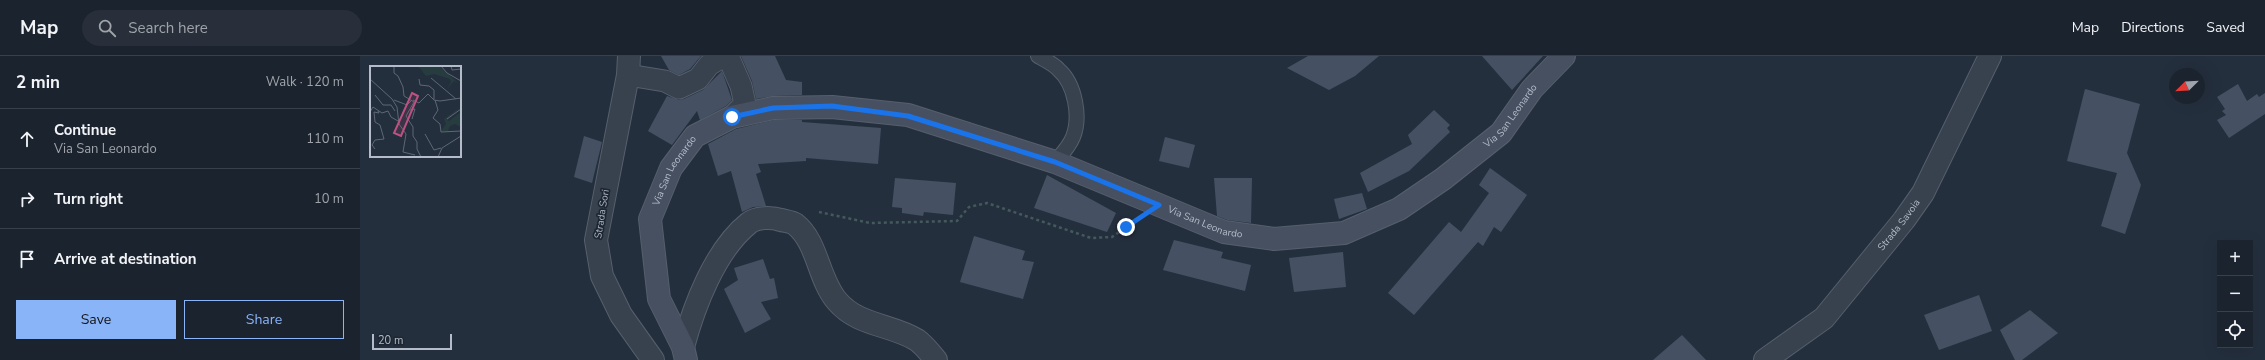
<!DOCTYPE html>
<meta charset="utf-8">
<style>
body{margin:0;font-family:"Nunito Sans",sans-serif;background:#282f3a;color:#f1f3f6}
.controls{position:absolute;right:12px;bottom:12px;display:grid;overflow:hidden;border-radius:0px;box-shadow:0 4px 16px #0002}
.controls button{width:36px;height:36px;display:grid;place-items:center;padding:0;border:0;border-bottom:1px solid #39404a;background:#1b232e;color:#f1f3f6;font:20px sans-serif}
.compass{position:absolute;left:1809px;top:12px;width:36px;height:36px;border-radius:50%;background:#1b232e;box-shadow:0 4px 16px #0002;rotate:246deg}
.scale{position:absolute;left:12px;bottom:10px;width:80px;box-sizing:border-box;padding-left:4px;border:2px solid #b4bcc9;border-top:0;font-size:11px;line-height:14px;white-space:nowrap;color:#b4bcc9;-webkit-text-stroke:3px #1d2633;paint-order:stroke}
.stop{position:absolute;width:12px;height:12px;margin:-9px;border:3px solid #1a73e8;border-radius:50%;background:#fff}
.stop.end{background:#1a73e8;border-color:#fff;box-shadow:0 1px 4px #0008}
.list{margin:0;padding:0;list-style:none}
h2{display:flex;justify-content:space-between;align-items:center;height:52px;margin:0;padding:0 16px;font-size:17px}
h2 small{font-size:13px;font-weight:400;color:#a0a4aa}
.list li{display:grid;grid-template-columns:26px 1fr auto;gap:12px;align-items:center;box-sizing:border-box;height:60px;padding:0 16px;border-top:1px solid #39404a}
.list b{display:block;font-size:15px;white-space:nowrap}
.list p{margin:0;font-size:13px;white-space:nowrap;color:#a0a4aa}
.list em{font-size:13px;font-style:normal;color:#a0a4aa}
.actions{display:flex;gap:8px;padding:12px 16px}
.actions a{flex:1;padding:9px 0;border:1px solid #8ab4f8;border-radius:0px;text-align:center;font-size:14px;color:#8ab4f8}
.actions .main{background:#8ab4f8;color:#111}
.icon{flex:none;width:22px;height:22px;fill:none;stroke:currentColor;stroke-width:2;stroke-linecap:round;stroke-linejoin:round}
.map{position:relative;flex:none;width:1905px;height:304px;overflow:hidden}
header{display:flex;align-items:center;gap:24px;box-sizing:border-box;height:56px;padding:0 20px;background:#1b232e;border-bottom:1px solid #39404a}
header strong{font-size:19px}
nav{display:flex;gap:22px;margin-inline-start:auto;font-size:14px}
.search{width:280px;height:36px;background:#282f3a;display:flex;align-items:center;gap:10px;box-sizing:border-box;padding:0 14px;border-radius:22px;color:#a0a4aa;font-size:15px}
main{display:flex}
aside{flex:1;background:#1b232e}
.map>svg:first-child{display:block}
.building{fill:#455162}
.lines{fill:none;stroke-linecap:round;stroke-linejoin:round}
.service-casing{stroke:#565f6c;stroke-width:16}
.pedestrian-casing{stroke:#565f6c;stroke-width:23}
.minor-casing{stroke:#565f6c;stroke-width:24}
.secondary-casing{stroke:#565f6c;stroke-width:24}
.path{stroke:#44595c;stroke-width:2.5;stroke-dasharray:3 3;stroke-linecap:butt}
.service{stroke:#38414e;stroke-width:14}
.pedestrian{stroke:#38414e;stroke-width:21}
.minor{stroke:#38414e;stroke-width:22}
.secondary{stroke:#465061;stroke-width:22}
.route{stroke:#1a73e8;stroke-width:5}
.labels{text-anchor:middle;dominant-baseline:central;stroke-width:3.5;stroke-linejoin:round;paint-order:stroke}
.street-label{font-size:10px;fill:#b4bcc9;stroke:#1d2633}
.inset-road{fill:none;stroke:#5e6776;stroke-width:1}
.view{fill:#bd5182;fill-opacity:0.15;stroke:#bd5182;stroke-width:2}
.inset-edge{fill:none;stroke:#b4bcc9;stroke-width:2}
</style>
<header>
<strong>Map</strong>
<div class="search"><svg class="icon" aria-label="search" viewBox="0 0 24 24"><circle cx="10" cy="10" r="6"/><path d="M15 15l6 6"/></svg>Search here</div>
<nav><a>Map</a><a>Directions</a><a>Saved</a></nav>
</header>
<main>
<aside>
<h2>2 min<small>Walk · 120 m</small></h2>
<ul class="list">
<li><svg class="icon" aria-label="ahead" viewBox="0 0 24 24"><path d="M12 20V5M6 11l6-6 6 6"/></svg><div><b>Continue</b><p>Via San Leonardo</p></div><em>110 m</em></li>
<li><svg class="icon" aria-label="right" viewBox="0 0 24 24"><path d="M7 20v-9h11M14 6l5 5-5 5"/></svg><div><b>Turn right</b></div><em>10 m</em></li>
<li><svg class="icon" aria-label="arrive" viewBox="0 0 24 24"><path d="M6 21V4h12l-3 4 3 4H6"/></svg><div><b>Arrive at destination</b></div></li>
</ul>
<div class="actions"><a class="main">Save</a><a>Share</a></div>
</aside>
<div class="map">
<svg width="1905" height="304" viewBox="0 0 1905 304">
<rect width="100%" height="100%" fill="#242f3e"/>
<!-- building -->
<g class="building">
<polygon points="301,0 341,0 330,13 319,19 309,14"/>
<polygon points="381,0 415,0 426,24 442,26 442,39 413,40 396,43 392,25"/>
<polygon points="948,0 1019,0 995,20 969,34 927,12"/>
<polygon points="1122,0 1183,0 1152,34"/>
<polygon points="362,15 372,44 366,50 340,64 337,55 312,89 288,75 307,40 319,44 324,43 343,34"/>
<polygon points="1878,28 1887,45 1897,38 1899,41 1905,37 1905,58 1869,82 1857,64 1866,59 1862,55 1865,53 1857,41"/>
<polygon points="1725,33 1780,48 1767,97 1781,129 1765,178 1741,170 1757,117 1707,105"/>
<polygon points="1074,54 1090,69 1087,72 1090,76 1049,115 1008,136 1000,117 1052,88 1048,79"/>
<polygon points="414,64 442,64 442,66 521,72 518,108 446,102 446,105 398,108 401,116 396,118 406,150 393,151 382,156 371,115 358,120 348,88 376,73"/>
<polygon points="224,80 242,86 232,127 214,121"/>
<polygon points="805,81 835,89 829,112 799,105"/>
<polygon points="1130,112 1167,139 1141,176 1134,171 1123,190 1118,186 1054,259 1028,237 1089,166 1101,176 1129,137 1119,129"/>
<polygon points="687,119 756,157 747,176 674,152"/>
<polygon points="535,122 596,127 593,159 564,156 563,160 542,157 542,152 532,151"/>
<polygon points="854,122 892,122 891,167 867,164 857,160"/>
<polygon points="1002,137 1007,153 979,163 974,143"/>
<polygon points="614,180 665,195 662,204 674,206 663,243 600,226"/>
<polygon points="814,184 863,196 861,202 891,209 885,235 803,214"/>
<polygon points="983,196 986,231 934,236 929,202"/>
<polygon points="403,203 410,223 414,222 418,242 401,246 411,263 385,277 364,233 378,224 374,212"/>
<polygon points="1619,239 1632,275 1579,294 1564,259"/>
<polygon points="1670,254 1698,277 1662,304 1655,304 1640,274"/>
<polygon points="1322,279 1346,304 1293,304"/>
</g>
<g class="lines">
<!-- service casing -->
<g class="service-casing">
<path id="service" d="M 678,0 C 685,4 694,8 699,14 C 715,28 721,61 713,81 C 709,91 702,98 695,106"/>
</g>
<!-- pedestrian casing -->
<g class="pedestrian-casing">
<g id="pedestrian">
<polyline points="368,0 381,30 385,48 372,61"/>
<polyline points="268,19 305,25 319,32 338,23 349,9 364,0"/>
</g>
</g>
<!-- minor casing -->
<g class="minor-casing">
<g id="minor">
<polyline points="269,0 268,19 236,184 242,220 261,259 293,304"/>
<path d="M 323,291 C 334,250 355,194 389,167 C 396,161 412,161 421,164 C 425,165 432,166 435,168 C 458,186 458,223 477,245 C 498,270 531,268 557,284 C 564,289 571,298 576,304"/>
<path id="s1" d="M 1405,304 L 1464,262 L 1544,164 L 1563,137 L 1630,0"/>
</g>
</g>
<!-- secondary casing -->
<g class="secondary-casing">
<g id="secondary">
<path id="s2" d="M 326,304 L 323,291 L 299,243 L 290,163 L 311,112 L 335,80 L 372,61 L 413,52 L 472,51 L 548,59 L 695,106 L 864,176 L 914,183 L 984,177 L 1039,153 L 1083,123 L 1141,77 L 1172,33 L 1204,0"/>
</g>
</g>
<!-- path -->
<polyline class="path" points="459,156 510,167 597,165 609,151 627,147 731,182 752,181 774,166"/>
<!-- service -->
<use href="#service" class="service"/>
<!-- pedestrian -->
<use href="#pedestrian" class="pedestrian"/>
<!-- minor -->
<use href="#minor" class="minor"/>
<!-- secondary -->
<use href="#secondary" class="secondary"/>
</g>
<g class="lines">
<!-- route -->
<polyline class="route" points="372,61 413,52 472,50 548,60 695,106 799,149 766,171"/>
</g>
<g class="labels">
<!-- street labels -->
<g class="street-label">
<text stroke="none"><textPath href="#s2" startOffset="1126">Via San Leonardo</textPath></text>
<text stroke="none"><textPath href="#s2" startOffset="202">Via San Leonardo</textPath></text>
<text transform="translate(242 158) rotate(-81)">Strada Sori</text>
<text stroke="none"><textPath href="#s2" startOffset="778">Via San Leonardo</textPath></text>
<text stroke="none"><textPath href="#s1" startOffset="192">Strada Savoia</textPath></text>
</g>
</g>
<!-- overview -->
<g transform="translate(10 10)">
<rect width="91" height="91" fill="#242f3e"/>
<path d="M 48,0 L 70,1 L 88,17 L 84,15 L 77,23 L 81,16 L 80,13 L 64,8 L 56,10 ZM 91,41 L 77,54 L 79,55 L 91,46 L 91,61 L 85,58 L 80,60 L 78,65 L 71,65 L 76,58 L 74,53 Z" fill="#263c3f"/>
<path class="inset-road" d="M 24,0 L 24,7 L 28,10 L 33,21 L 34,30 L 44,36 L 36,50 L 43,61 L 43,70 L 47,76 L 47,83 L 51,91M 71,0 L 77,7 L 91,15M 81,0 L 82,4 L 91,3M 61,12 L 86,33M 0,13 L 22,33 L 27,41 L 29,58 L 36,68 L 33,86 L 45,89M 49,13 L 50,19 L 59,20 L 64,24 L 64,33M 5,29 L 13,39 L 21,39 L 25,45M 24,34 L 37,39 L 41,35M 43,34 L 49,37 L 58,28 L 64,34 L 70,35 L 91,32M 65,34 L 68,44 L 63,52 L 70,58 L 71,66 L 91,65M 40,44 L 45,43 L 42,53M 0,46 L 3,41 L 12,47 L 18,45 L 21,51 L 28,55M 77,53 L 91,43M 55,68 L 64,84 L 71,82M 5,83 L 2,79 L 5,74 L 14,73 L 10,59 L 5,56 L 4,46 L 9,47 L 8,45M 68,91 L 72,82 L 91,70"/>
<path class="view" d="M 42,27 L 48,30 L 31,70 L 24,67 Z"/>
<rect width="91" height="91" class="inset-edge"/>
</g>
</svg>
<div class="controls">
<button>+</button>
<button>−</button>
<button><svg class="icon" aria-label="locate" viewBox="0 0 24 24"><circle cx="12" cy="12" r="6"/><path d="M12 2v4M12 18v4M2 12h4M18 12h4"/></svg></button>
</div>
<svg class="compass" viewBox="-18 -18 36 36"><path d="M0-13l5 13h-10z" fill="#e53935"/><path d="M0 13l5-13h-10z" fill="#a0a4aa"/></svg>
<div class="scale">20 m</div>
<div class="stop" style="left:372px;top:61px"></div>
<div class="stop end" style="left:766px;top:171px"></div>
</div>
</main>
